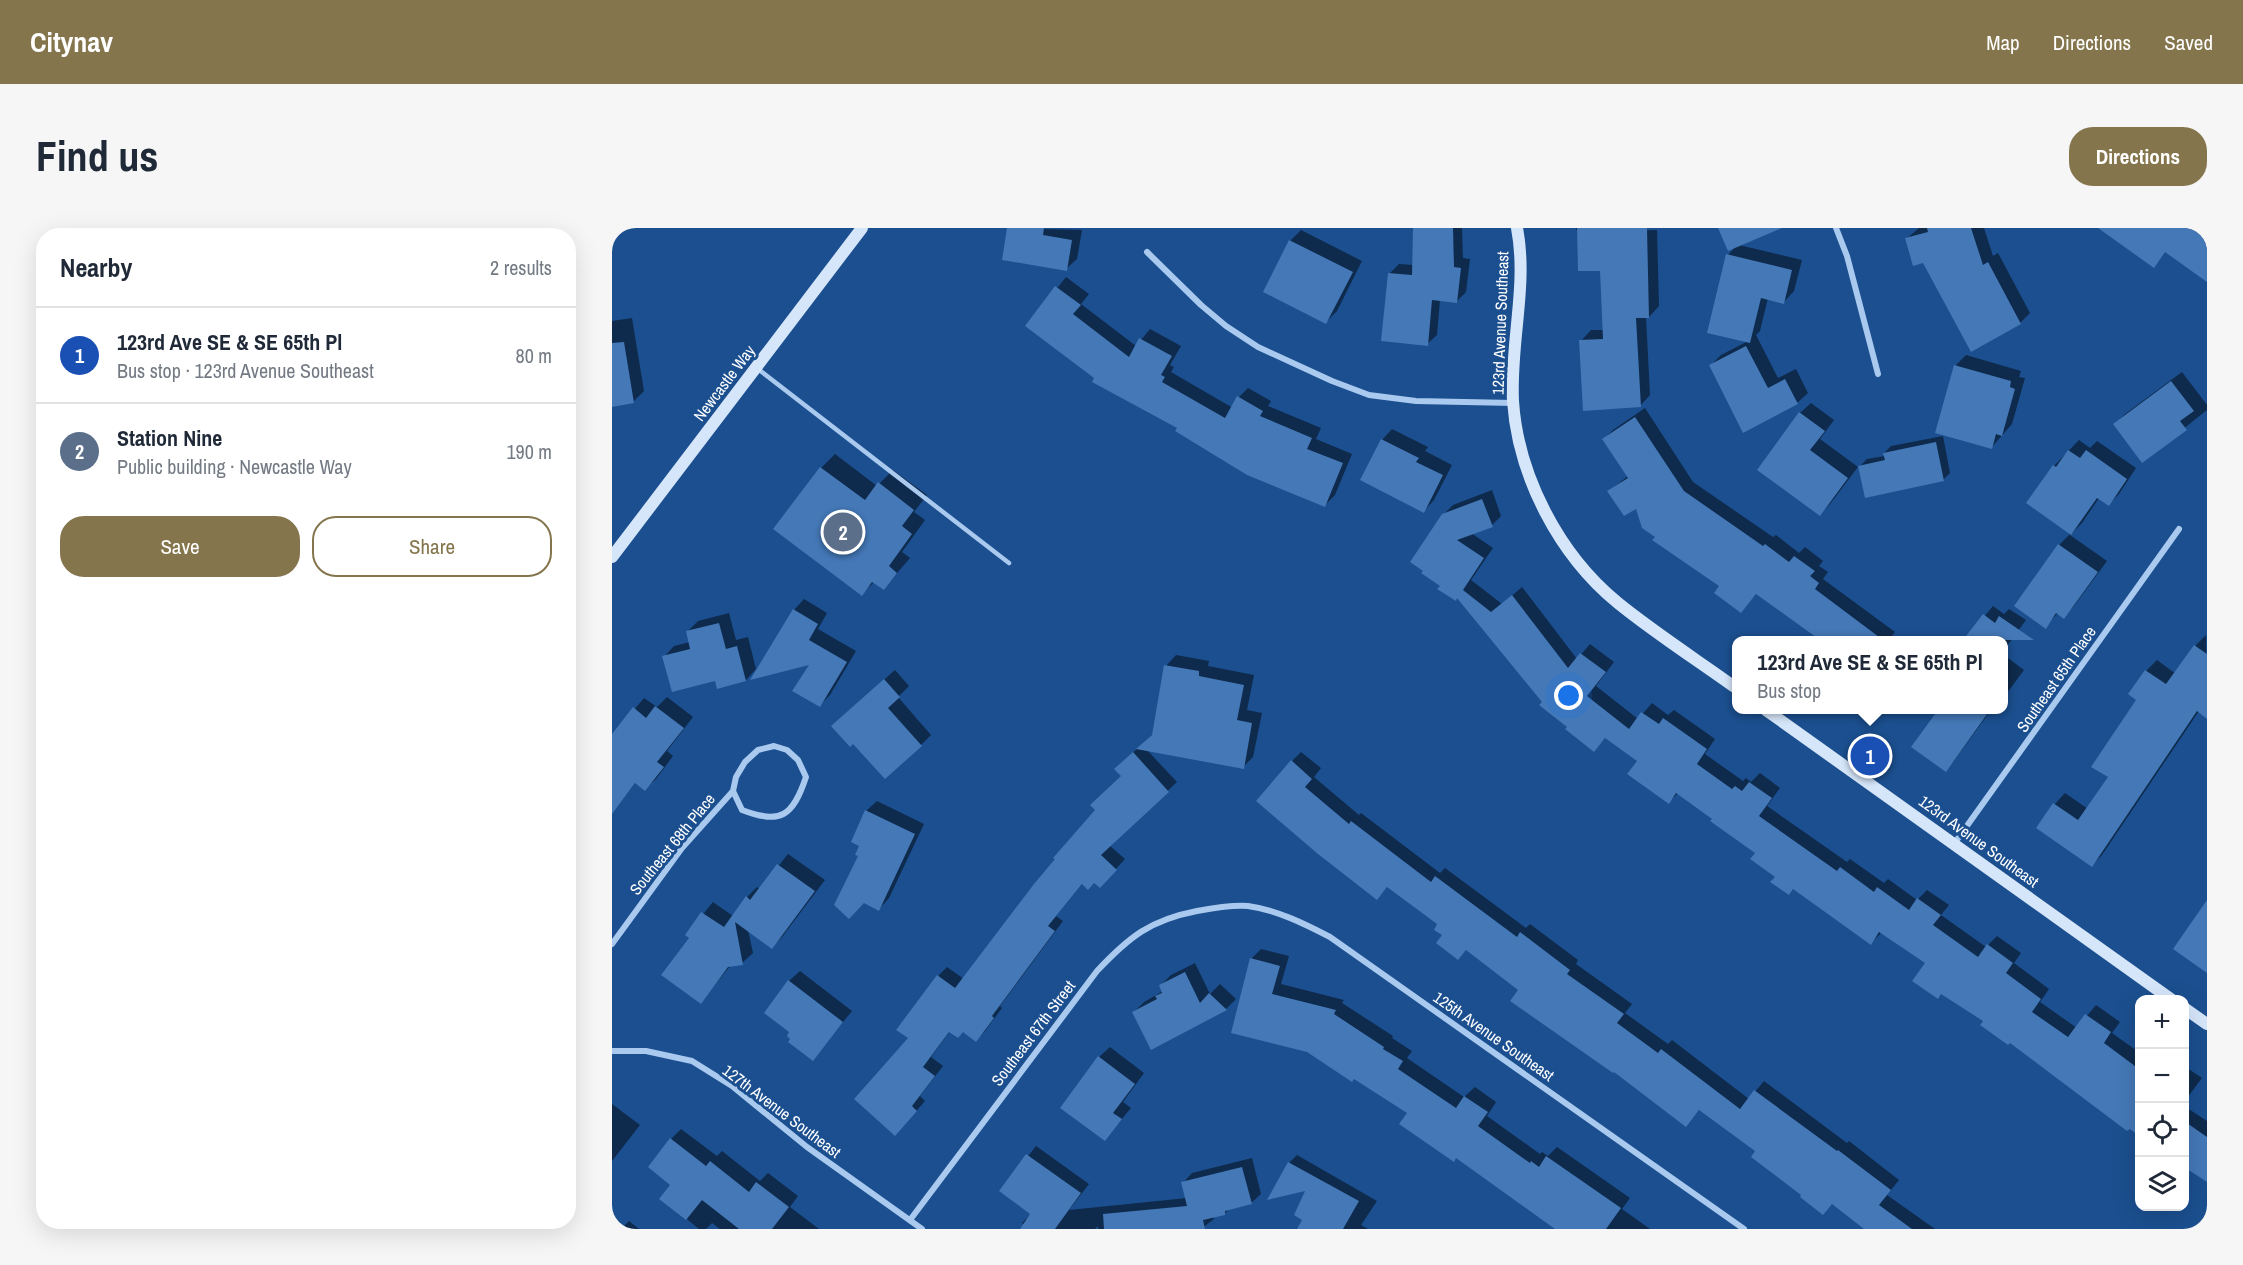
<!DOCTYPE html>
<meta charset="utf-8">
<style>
body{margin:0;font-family:"Archivo Narrow",sans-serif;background:#f6f6f7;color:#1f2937}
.controls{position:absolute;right:18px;bottom:18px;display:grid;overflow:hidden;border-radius:12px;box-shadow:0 6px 24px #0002}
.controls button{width:54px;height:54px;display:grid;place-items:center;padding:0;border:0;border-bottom:2px solid #e0e1e3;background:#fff;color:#1f2937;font:30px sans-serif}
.you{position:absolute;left:957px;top:468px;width:21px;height:21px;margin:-15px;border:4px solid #fff;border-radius:50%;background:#1a73e8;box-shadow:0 0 0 9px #1a73e833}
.badge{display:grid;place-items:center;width:39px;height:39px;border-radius:50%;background:#84754c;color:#fff;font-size:20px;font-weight:700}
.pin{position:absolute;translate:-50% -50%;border:3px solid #fff;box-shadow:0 2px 6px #0006}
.popup{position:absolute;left:1120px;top:408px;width:276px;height:78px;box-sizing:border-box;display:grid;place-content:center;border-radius:12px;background:#fff;filter:drop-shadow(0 2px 4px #0005);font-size:20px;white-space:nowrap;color:#747a83}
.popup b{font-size:22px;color:#1f2937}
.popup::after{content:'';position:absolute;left:50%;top:100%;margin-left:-12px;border:12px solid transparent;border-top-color:#fff}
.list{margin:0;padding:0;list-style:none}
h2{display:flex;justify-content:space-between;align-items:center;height:78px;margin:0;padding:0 24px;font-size:26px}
h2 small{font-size:20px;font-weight:400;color:#747a83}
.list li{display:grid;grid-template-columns:39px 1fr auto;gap:18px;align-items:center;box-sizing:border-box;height:96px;padding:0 24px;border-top:2px solid #e0e1e3}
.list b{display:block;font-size:22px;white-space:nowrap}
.list p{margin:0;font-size:20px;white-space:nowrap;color:#747a83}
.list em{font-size:20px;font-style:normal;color:#747a83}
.actions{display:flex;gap:12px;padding:18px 24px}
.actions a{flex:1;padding:14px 0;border:2px solid #84754c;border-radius:24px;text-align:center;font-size:21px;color:#84754c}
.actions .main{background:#84754c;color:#fff}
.icon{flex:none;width:33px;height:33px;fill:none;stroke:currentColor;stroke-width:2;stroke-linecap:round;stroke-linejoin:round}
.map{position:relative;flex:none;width:1595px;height:1001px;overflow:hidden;border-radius:24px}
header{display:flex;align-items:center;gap:36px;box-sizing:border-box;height:84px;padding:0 30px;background:#84754c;color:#fff}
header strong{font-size:28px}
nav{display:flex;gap:33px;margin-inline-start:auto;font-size:21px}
.intro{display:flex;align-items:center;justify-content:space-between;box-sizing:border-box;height:144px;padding:0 36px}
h1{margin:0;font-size:42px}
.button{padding:15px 27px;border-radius:24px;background:#84754c;color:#fff;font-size:21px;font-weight:700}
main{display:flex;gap:36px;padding:0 36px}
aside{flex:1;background:#fff;border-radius:24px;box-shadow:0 6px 24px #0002}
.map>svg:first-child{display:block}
.shadow{fill:#0007}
.building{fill:#4478b7}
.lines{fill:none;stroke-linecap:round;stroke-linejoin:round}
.lane{stroke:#a9c9ee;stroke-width:4.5}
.street{stroke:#a9c9ee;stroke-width:6}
.secondary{stroke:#d6e6fa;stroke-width:12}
.labels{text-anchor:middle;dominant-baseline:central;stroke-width:6;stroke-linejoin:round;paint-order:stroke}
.street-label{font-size:16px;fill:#fff;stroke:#1b4f8f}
</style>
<header>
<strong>Citynav</strong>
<nav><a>Map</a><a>Directions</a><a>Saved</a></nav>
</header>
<div class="intro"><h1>Find us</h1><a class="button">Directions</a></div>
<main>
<aside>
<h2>Nearby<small>2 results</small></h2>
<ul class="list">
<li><span class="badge" style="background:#1a4fb4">1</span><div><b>123rd Ave SE &amp; SE 65th Pl</b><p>Bus stop · 123rd Avenue Southeast</p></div><em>80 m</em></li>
<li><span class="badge" style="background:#5c6f8a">2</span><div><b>Station Nine</b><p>Public building · Newcastle Way</p></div><em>190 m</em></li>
</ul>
<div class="actions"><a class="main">Save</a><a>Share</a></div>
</aside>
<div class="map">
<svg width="1595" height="1001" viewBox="0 0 1595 1001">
<rect width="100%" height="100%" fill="#1b4f8f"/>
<!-- shadow -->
<g class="shadow">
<polygon points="397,0 470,2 465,31 454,41"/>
<polygon points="801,0 850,0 851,30 858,31 854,64 845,73 828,72 825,107 815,116 778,45 787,36 801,37"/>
<polygon points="964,0 1013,0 1013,3 1045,2 1047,78 1037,89 1034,89 1038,167 1028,178 969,113 979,102 992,102 990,41 967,10"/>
<polygon points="1108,0 1166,0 1127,17 1190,32 1182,63 1172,74 1156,70 1148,103 1144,107 1166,150 1184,141 1196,165 1185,175 1098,138 1109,127 1136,113 1116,27 1125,17"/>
<polygon points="1372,0 1381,28 1386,25 1418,85 1408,95 1311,34 1294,11 1307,0"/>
<polygon points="689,2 750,33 725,83 714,94 653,63 679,12"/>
<polygon points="454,49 477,66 469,76 524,118 538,101 569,118 558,137 562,139 559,144 621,180 627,169 636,160 659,173 656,178 709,200 704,211 740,226 723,267 713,277 567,200 484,149 415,98"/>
<polygon points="20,90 32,163 21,174 0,177 0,93"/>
<polygon points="1354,127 1409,143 1407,149 1413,150 1400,196 1379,220 1324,204 1344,137"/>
<polygon points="1570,144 1595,177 1595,182 1531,233 1503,196 1513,186"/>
<polygon points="1199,175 1222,192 1208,211 1246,239 1218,276 1208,286 1188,185"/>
<polygon points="1033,180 1081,254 1161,309 1164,307 1187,325 1193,319 1211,333 1207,338 1216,344 1211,351 1283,404 1277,412 1210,412 1145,365 1129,383 1109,358 1046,308 1025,278 997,263 1016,248 991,212 1001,202"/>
<polygon points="780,201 816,219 813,223 840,237 822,272 812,283 770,212"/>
<polygon points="1331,208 1338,245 1331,252 1248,238 1255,231 1273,228 1272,225 1279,218"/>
<polygon points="1467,212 1478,220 1485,213 1524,240 1507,266 1497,276 1487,270 1470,295 1458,307 1495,333 1462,378 1452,389 1446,385 1433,399 1447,317 1459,305 1442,238"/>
<polygon points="223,226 265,258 281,242 315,267 302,284 313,292 290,324 298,330 272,360 262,354 250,366 163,301 209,240"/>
<polygon points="880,262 889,288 880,297 859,305 881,320 859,352 890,376 910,359 965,431 978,416 1002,434 984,458 1026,491 1040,475 1056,487 1062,482 1103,511 1093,526 1131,553 1134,550 1139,554 1148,545 1168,560 1155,578 1235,634 1238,631 1272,655 1276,651 1305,672 1315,662 1337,677 1329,687 1374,719 1385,708 1409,725 1402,735 1437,761 1428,774 1465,800 1484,777 1508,794 1500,805 1528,825 1528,906 1373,793 1315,735 1270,704 1259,715 1182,660 1177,665 1145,625 1066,565 1057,574 1027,533 994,509 982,522 931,474 846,369 830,357 831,287 841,277"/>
<polygon points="192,371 215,385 206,401 244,423 218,467 208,477 201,434 182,382"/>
<polygon points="1381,378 1392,386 1397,381 1414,392 1392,422 1392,412 1353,412"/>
<polygon points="117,385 124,412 136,409 144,441 134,452 106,459 104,451 52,429 62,418 78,414 75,404 86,393"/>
<polygon points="1594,407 1595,488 1587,483 1490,627 1480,637 1426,600 1443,576 1453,565 1476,581 1498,549 1526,472 1518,466 1534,443 1545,432 1564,446 1583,418"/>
<polygon points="564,427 597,433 596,438 642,447 635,482 650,485 641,529 631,539 535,522 565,554 497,617 513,631 488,658 483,653 471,655 444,688 451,693 388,778 390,780 373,803 364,812 352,803 338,803 319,829 331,838 308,868 313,873 292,897 298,810 326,748 335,739 352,751 511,548 513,532 541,506 554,438"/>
<polygon points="1392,427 1412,442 1392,469"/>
<polygon points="283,442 297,458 286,469 319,507 309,517 231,488"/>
<polygon points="55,469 81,489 55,523 61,528 44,551 33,561 24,554 0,585 0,508 32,470 45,479"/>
<polygon points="1328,482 1379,482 1342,533 1334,542 1301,519"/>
<polygon points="689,524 709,540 702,549 747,587 749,585 828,645 833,640 914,700 918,696 966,732 964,736 1020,776 1013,785 1056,816 1060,812 1137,871 1152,853 1235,915 1237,913 1287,952 1275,967 1323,1001 1254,1001 1221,975 1191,966 1145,923 1088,881 1074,897 908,761 855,721 846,730 827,696 776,658 765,670 707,625 680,533"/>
<polygon points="265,573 312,596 277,670 267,681 254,583"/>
<polygon points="176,626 213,652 170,709 160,719 136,702 141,725 130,735 119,737 89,774 80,710 75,706 101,674 121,688 135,669 145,659 148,661"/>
<polygon points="649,721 677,728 669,756 732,772 730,775 781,808 780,810 800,823 795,830 852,869 863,859 884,874 875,888 928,926 930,924 936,928 945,919 1018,970 1010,981 1038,1001 945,1001 797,884 742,849 696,823 620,804 639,731"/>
<polygon points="583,735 598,766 608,756 624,771 614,781 539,820 521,785 532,774 551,763 549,757 559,747"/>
<polygon points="188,743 240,783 201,831 179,804 177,753"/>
<polygon points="498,819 532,845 511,874 519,880 493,911 487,829"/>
<polygon points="1572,838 1590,850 1572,874"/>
<polygon points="0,876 28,897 0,933"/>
<polygon points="1572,878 1595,893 1595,953 1572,938"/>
<polygon points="69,901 105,928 110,923 148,953 156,945 186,968 178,979 207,1001 108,1001 100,995 94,1001 87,1001 50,971 60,957 59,911"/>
<polygon points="424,918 477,956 457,982 575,970 571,955 580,945 640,930 649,966 639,975 618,980 613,985 601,988 602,991 589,1001 486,1001 486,998 483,1001 418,1001 410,995 420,985 389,963"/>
<polygon points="685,927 765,973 749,997 756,1001 692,1001 696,960 677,935"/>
<polygon points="17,993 27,1001 9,1001"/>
</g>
<!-- building -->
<g class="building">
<polygon points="395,0 432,0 431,7 460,12 455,43 390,32"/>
<polygon points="801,0 841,0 842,39 849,40 845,75 820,72 816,118 769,113 776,45 800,47"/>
<polygon points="965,0 1035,0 1037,90 1024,90 1029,179 971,183 967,112 991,111 988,43 966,43"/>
<polygon points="1106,0 1170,0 1116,23"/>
<polygon points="1315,0 1359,0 1371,37 1376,34 1409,96 1359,124 1311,35 1301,38 1293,10 1316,4"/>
<polygon points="1486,0 1595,0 1595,54 1553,24 1542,40"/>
<polygon points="677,12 741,44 714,96 651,64"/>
<polygon points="1114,26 1180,42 1172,76 1149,70 1138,115 1095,105"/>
<polygon points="443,58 469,77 461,86 517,129 527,110 560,128 549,147 553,149 550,154 613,190 625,168 651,183 648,188 700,210 695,221 731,235 713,279 635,247 563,203 565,200 480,154 482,150 413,98"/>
<polygon points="12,114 22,175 0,179 0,115"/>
<polygon points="1134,118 1156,160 1173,151 1186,176 1131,205 1097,137"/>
<polygon points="1342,137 1399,153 1398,159 1403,161 1390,208 1384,206 1380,221 1323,205"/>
<polygon points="1559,153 1582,183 1568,193 1575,202 1530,235 1501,196"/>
<polygon points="1187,184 1213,203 1198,222 1236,250 1208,288 1145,242"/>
<polygon points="1023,189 1072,263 1151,318 1153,316 1177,334 1182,328 1203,343 1198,348 1207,355 1203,361 1271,412 1208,412 1144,366 1129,385 1102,365 1107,358 1040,312 1043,309 1030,300 1024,281 1012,288 995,263 1016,250 990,211"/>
<polygon points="769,211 807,230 804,234 831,247 812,285 748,252"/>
<polygon points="1324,214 1332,253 1253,270 1246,238 1273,232 1271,225"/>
<polygon points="1456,222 1468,230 1474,222 1515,251 1497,278 1485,270 1459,307 1414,275 1441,237 1444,239"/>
<polygon points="208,239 253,272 266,254 302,282 290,298 300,306 277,338 285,345 272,362 260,354 250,368 161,301"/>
<polygon points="870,271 881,299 845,312 872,330 851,362 879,384 900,367 956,440 968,425 994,444 975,468 1017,501 1029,484 1047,496 1051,490 1095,521 1085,536 1120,561 1123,558 1130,563 1137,554 1160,570 1147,588 1225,643 1228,639 1262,664 1265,659 1297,682 1305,670 1329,687 1321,697 1366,729 1375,716 1401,735 1394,745 1429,771 1420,784 1456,809 1473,786 1499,804 1492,815 1527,841 1527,908 1518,901 1515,903 1398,815 1396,817 1368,797 1371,793 1329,766 1326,771 1300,753 1313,735 1267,704 1259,717 1181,661 1177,667 1158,654 1163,649 1138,631 1143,625 1098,593 1100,591 1064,565 1057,576 1015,546 1025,533 993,510 982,524 953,501 955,499 927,477 930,474 845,370 844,373 825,361 828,358 809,345 811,343 798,334 830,286"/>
<polygon points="1446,316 1486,344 1452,391 1444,385 1434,401 1402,378"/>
<polygon points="181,381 206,396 197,412 235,434 208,479 180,463 197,437 138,452"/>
<polygon points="1371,386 1383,395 1387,388 1422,412 1351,412"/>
<polygon points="107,395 114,421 125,418 134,453 105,461 103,453 60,464 50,428 78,421 74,403"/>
<polygon points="1582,417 1595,426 1595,491 1585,483 1480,639 1424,600 1441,575 1466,592 1496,549 1479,539 1524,472 1516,466 1533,442 1554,456"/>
<polygon points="552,437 587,443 587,448 632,457 625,492 640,495 632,541 524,521 540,507"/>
<polygon points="272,451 288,469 276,480 310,518 273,551 241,516 238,519 219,498"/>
<polygon points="43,478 72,500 45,534 52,539 33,563 23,555 0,586 0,506 21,479 34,490"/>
<polygon points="1326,482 1378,482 1334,544 1299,519"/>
<polygon points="521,524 557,564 489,627 505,642 488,660 482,655 476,662 470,656 436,698 443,703 380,788 382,790 364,814 351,804 346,810 337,804 311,839 323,848 300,878 305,883 283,908 242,871 296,810 284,802 325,747 343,760 422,656 443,631 441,630 483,582 478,577 509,548 502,541"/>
<polygon points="679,532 700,551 693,559 737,596 739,593 819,654 823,648 905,709 908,704 958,742 955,746 1012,786 1005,795 1046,825 1049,821 1128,881 1142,862 1225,923 1226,922 1279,962 1267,977 1300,1001 1252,1001 1220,976 1211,987 1188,969 1189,967 1139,929 1143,923 1087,882 1074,899 1002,844 1001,845 898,773 906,762 854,722 846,732 824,715 830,707 822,702 825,696 775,659 765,672 706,626 644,573"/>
<polygon points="253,582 303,606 267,683 252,675 237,691 222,677 246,628 243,627 247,618 239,614"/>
<polygon points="165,636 203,663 160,721 123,694 131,737 116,739 89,776 49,747 77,710 73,707 89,684 112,699 134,668 138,672"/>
<polygon points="1595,672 1595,745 1561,721"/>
<polygon points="638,730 668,738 660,766 724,782 722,786 772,819 771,821 791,833 786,841 844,880 852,868 876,884 866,898 918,935 919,933 927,939 934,928 1009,980 994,1001 943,1001 844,930 842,934 787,896 795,885 742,851 740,854 695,824 619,805"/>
<polygon points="573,744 588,775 597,765 615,782 539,822 520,784 545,771 543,768 550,765 547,757"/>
<polygon points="176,752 231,794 201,833 176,814 178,811 175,808 177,804 152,785"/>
<polygon points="486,828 523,856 501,885 510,891 493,913 448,880"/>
<polygon points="1572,893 1595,909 1595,954 1572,939"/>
<polygon points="58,910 94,938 98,933 137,964 144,954 177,979 160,1001 127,1001 90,972 74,992 47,971 58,957 36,939"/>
<polygon points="414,926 469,965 443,1001 408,1001 418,986 387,963"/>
<polygon points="676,934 747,973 731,1001 685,1001 690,992 682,987 693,963 655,972"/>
<polygon points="630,939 640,976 613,983 613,987 591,992 593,1001 492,1001 491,986 575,978 569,954"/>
</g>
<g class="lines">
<!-- lane -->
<polyline class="lane" points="146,141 397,335"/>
<!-- street -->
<g class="street">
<polyline points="1224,0 1235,28 1266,146"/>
<polyline points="535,24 589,77 614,98 646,119 720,153 757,167 804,173 901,175"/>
<polyline points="1342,616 1567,301"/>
<path d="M 0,716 L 70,620 L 121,563 L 124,549 L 133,534 L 146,522 L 162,518 L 175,522 L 186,532 L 194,549 C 181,588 169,597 130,582 L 121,563"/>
<polyline points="0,823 34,823 80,833 120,858 195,919 310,1001"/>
<path d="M 298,992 L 485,743 C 517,709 538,692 585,683 C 601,680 620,677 636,678 C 665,682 693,696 718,709 L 1132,1001"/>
</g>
<!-- secondary -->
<g class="secondary">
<path d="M 905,0 C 916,57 898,115 901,173 C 906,248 947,327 1006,375 C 1043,405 1085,432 1124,460"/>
<polyline points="0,329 250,0"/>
<polyline points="1154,482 1560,772"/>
<polyline points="1572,780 1595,796"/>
</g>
</g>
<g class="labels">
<!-- street labels -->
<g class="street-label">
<text transform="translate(888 95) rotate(-88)">123rd Avenue Southeast</text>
<text transform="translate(112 155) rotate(-53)">Newcastle Way</text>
<text transform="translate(1444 451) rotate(-55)">Southeast 65th Place</text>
<text transform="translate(1367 613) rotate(36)">123rd Avenue Southeast</text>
<text transform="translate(60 616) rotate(-51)">Southeast 68th Place</text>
<text transform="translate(421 805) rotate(-53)">Southeast 67th Street</text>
<text transform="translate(882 808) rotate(35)">125th Avenue Southeast</text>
<text transform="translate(170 883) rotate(37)">127th Avenue Southeast</text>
</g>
</g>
</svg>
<div class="controls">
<button>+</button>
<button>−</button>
<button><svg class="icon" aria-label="locate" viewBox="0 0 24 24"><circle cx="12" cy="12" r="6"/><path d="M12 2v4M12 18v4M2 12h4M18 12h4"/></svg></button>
<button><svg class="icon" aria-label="layers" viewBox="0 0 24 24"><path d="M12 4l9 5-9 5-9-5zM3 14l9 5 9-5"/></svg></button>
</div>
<div class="you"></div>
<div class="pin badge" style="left:1258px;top:528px;background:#1a4fb4">1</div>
<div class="popup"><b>123rd Ave SE &amp; SE 65th Pl</b>Bus stop</div>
<div class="pin badge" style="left:231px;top:304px;background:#5c6f8a">2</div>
</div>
</main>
